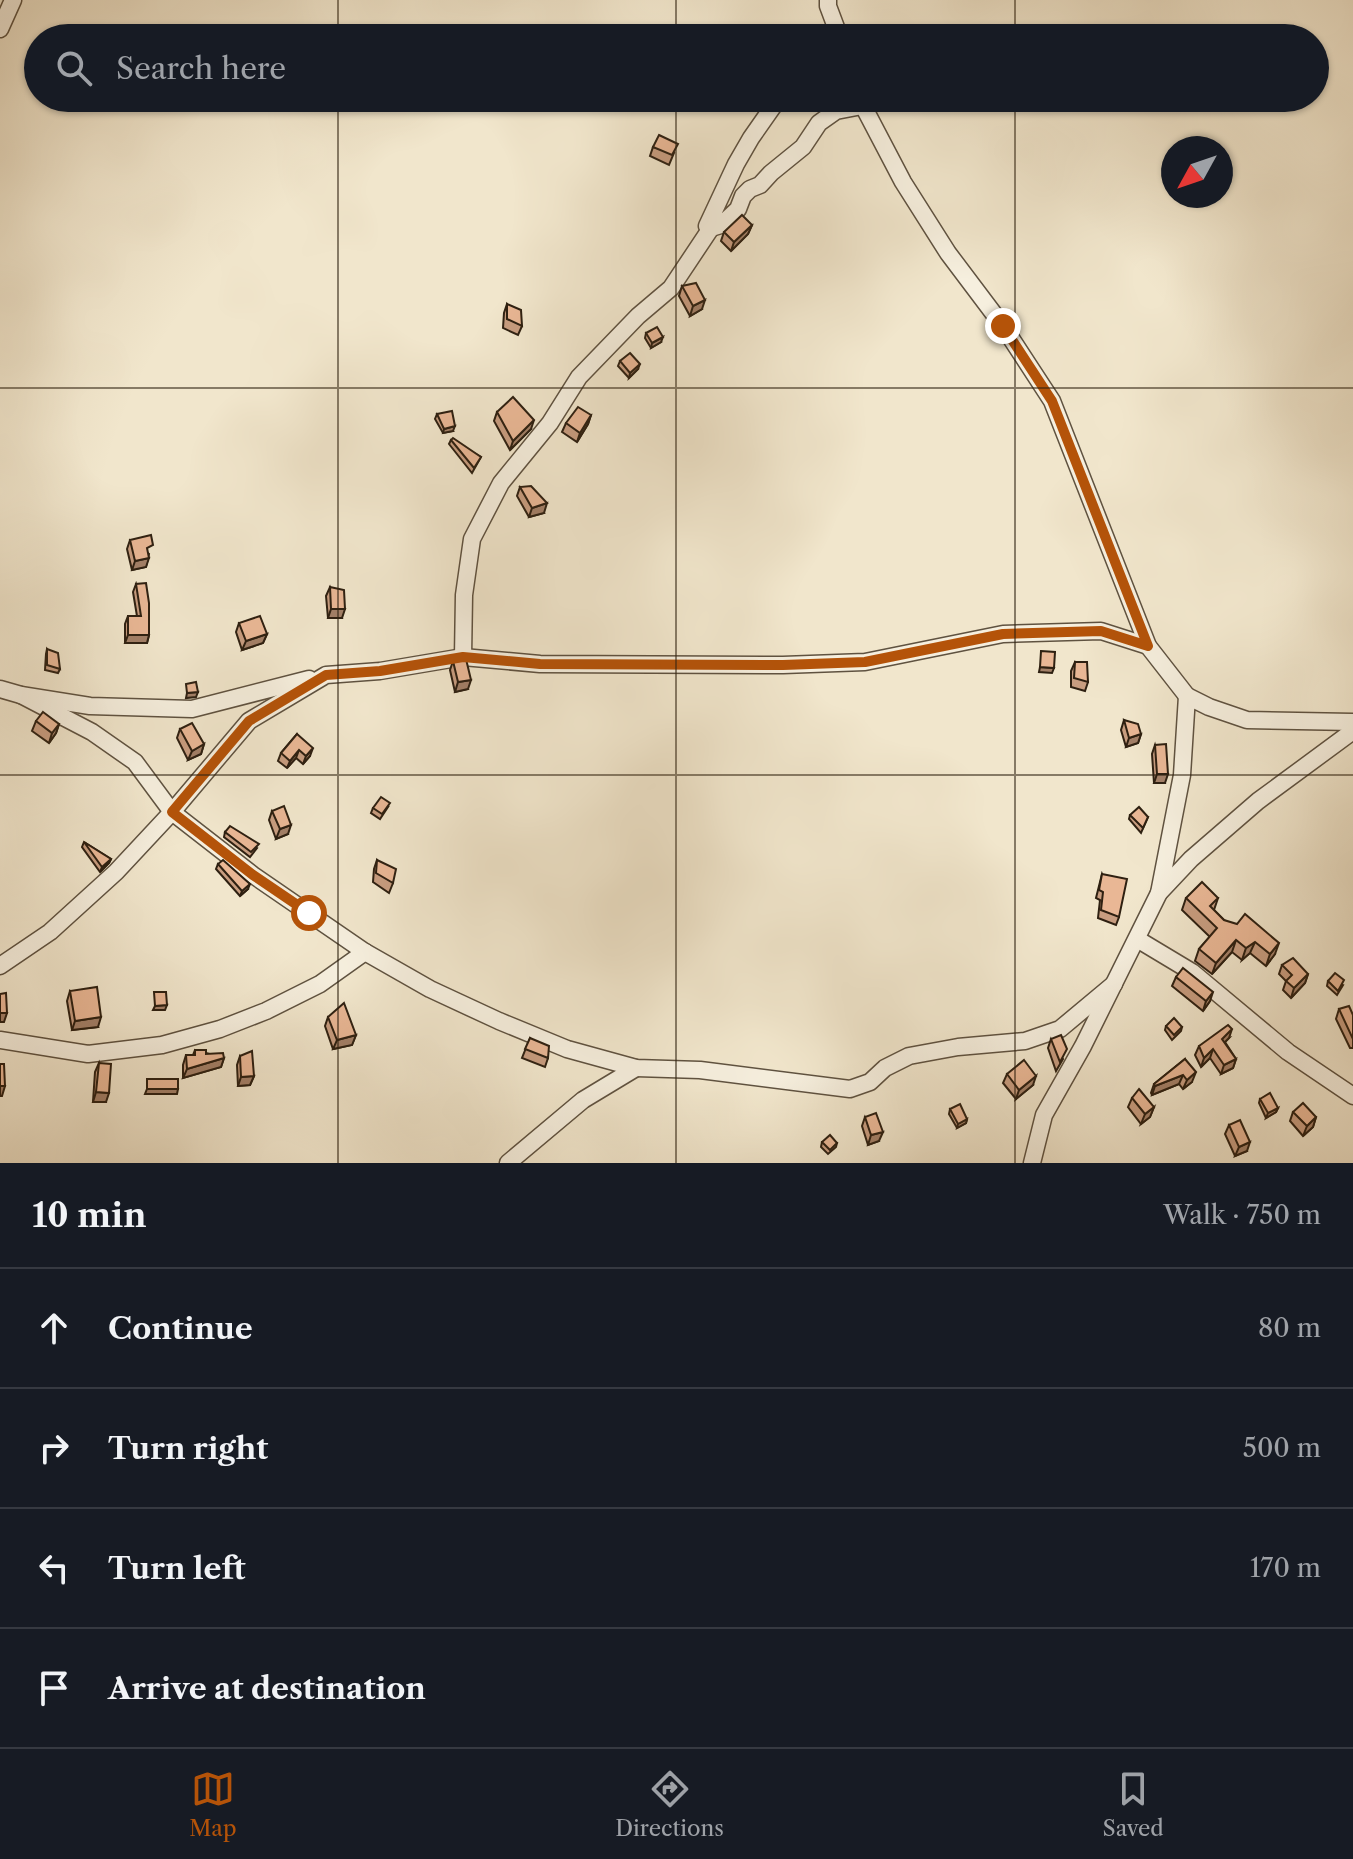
<!DOCTYPE html>
<meta charset="utf-8">
<style>
body{margin:0;font-family:"Libre Caslon Text",serif;background:#20242c;color:#f1f3f6}
.compass{position:absolute;left:1161px;top:136px;width:72px;height:72px;border-radius:50%;background:#171b24;box-shadow:0 2px 6px #0004;rotate:230deg}
.stop{position:absolute;width:24px;height:24px;margin:-18px;border:6px solid #b45309;border-radius:50%;background:#fff}
.stop.end{background:#b45309;border-color:#fff;box-shadow:0 2px 8px #0008}
.list{margin:0;padding:0;list-style:none}
h2{display:flex;justify-content:space-between;align-items:center;height:104px;margin:0;padding:0 32px;font-size:34px}
h2 small{font-size:26px;font-weight:400;color:#9ea1a6}
.list li{display:grid;grid-template-columns:52px 1fr auto;gap:24px;align-items:center;box-sizing:border-box;height:120px;padding:0 32px;border-top:2px solid #363941}
.list b{display:block;font-size:30px;white-space:nowrap}
.list em{font-size:26px;font-style:normal;color:#9ea1a6}
.icon{flex:none;width:44px;height:44px;fill:none;stroke:currentColor;stroke-width:2;stroke-linecap:round;stroke-linejoin:round}
.map{position:relative;flex:none;width:1353px;height:1163px;overflow:hidden}
.search{position:absolute;background:#171b24;box-shadow:0 2px 6px #0004;left:24px;right:24px;top:24px;height:88px;display:flex;align-items:center;gap:20px;box-sizing:border-box;padding:0 28px;border-radius:44px;color:#9ea1a6;font-size:30px}
.sheet{height:584px;background:#171b24}
nav{display:flex;justify-content:space-around;align-items:center;box-sizing:border-box;height:112px;border-top:2px solid #363941;background:#171b24;font-size:22px;color:#9ea1a6}
nav a{display:grid;justify-items:center;gap:4px}
nav .on{color:#b45309}
.map>svg:first-child{display:block}
.lines{fill:none;stroke-linecap:round;stroke-linejoin:round}
.minor-casing{stroke:#5f5240;stroke-width:19}
.minor{stroke:#f6efde;stroke-width:16}
.wall{fill:#c89d80;stroke:#2e2011;stroke-width:2}
.shaded-wall{fill:#a38068;stroke:#2e2011;stroke-width:2}
.building{fill:#e9b795;stroke:#2e2011;stroke-width:2}
.route{stroke:#b45309;stroke-width:10}
.grid{fill:none;stroke:#2e2011;stroke-width:2;stroke-opacity:0.55}
</style>
<div class="map">
<svg width="1353" height="1163" viewBox="0 0 1353 1163">
<rect width="100%" height="100%" fill="#f1e6cc"/>
<filter id="stains"><feTurbulence type="fractalNoise" baseFrequency=".0025" numOctaves="4"/><feColorMatrix values="0 0 0 0 .2 0 0 0 0 .09 0 0 0 0 .02 0 0 0 .5 -.17"/></filter>
<radialGradient id="worn" r=".72"><stop offset=".6" stop-color="#630" stop-opacity="0"/><stop offset="1" stop-color="#630" stop-opacity=".3"/></radialGradient>
<g class="lines">
<!-- minor casing -->
<g class="minor-casing">
<g id="minor">
<polyline points="828,0 828,6 840,38"/>
<polyline points="0,29 13,0"/>
<polyline points="779,98 751,138 736,164 707,226 711,228 721,225 738,209 743,196 750,189 760,185 771,173 803,147 819,123 836,111 862,106"/>
<polyline points="859,98 903,182 948,253 1003,326 1052,401 1148,646 1187,696"/>
<polyline points="463,657 464,595 472,539 501,483 550,423 579,377 638,316 671,288 711,228"/>
<polyline points="0,689 21,695 90,706 192,709 309,679"/>
<polyline points="21,695 92,732 135,762 172,812 253,875 365,952 430,989 499,1021 567,1049 636,1068 700,1070 850,1089 870,1082 885,1068 909,1056 958,1047 1025,1041 1060,1029 1114,984"/>
<polyline points="1159,893 1182,775 1187,696 1209,707 1247,720 1353,722"/>
<polyline points="1137,939 1192,972 1288,1052 1353,1096"/>
<polyline points="0,966 50,932 116,872 172,812 249,721 326,675 380,671 463,657 540,664 783,665 865,662 1003,634 1101,631 1148,646"/>
<polyline points="0,1040 88,1054 162,1045 220,1029 266,1011 320,984 365,952"/>
<polyline points="508,1163 583,1100 636,1068"/>
<polyline points="1032,1163 1044,1115 1083,1046 1159,893 1191,859 1258,801 1353,731"/>
</g>
</g>
<!-- minor -->
<use href="#minor" class="minor"/>
</g>
<!-- wall -->
<g class="wall">
<polygon points="653,147 674,153 669,165 650,156"/>
<polygon points="752,225 748,234 731,251 721,241 724,232"/>
<polygon points="682,286 702,309 690,316 679,296"/>
<polygon points="507,304 522,326 518,335 503,328 504,313"/>
<polygon points="646,333 661,342 651,348 645,338"/>
<polygon points="620,361 638,369 629,378 618,366"/>
<polygon points="497,412 531,429 510,450 494,421"/>
<polygon points="437,414 453,431 443,433 435,419"/>
<polygon points="591,415 588,424 577,442 562,432 566,423"/>
<polygon points="451,440 481,457 472,473 449,444"/>
<polygon points="520,487 544,513 529,517 517,496"/>
<polygon points="130,540 149,554 146,567 132,570 127,549"/>
<polygon points="136,584 149,635 147,643 125,643 125,624 128,616 137,616 133,592"/>
<polygon points="330,587 342,618 328,618 326,596"/>
<polygon points="239,623 267,634 263,643 242,650 236,632"/>
<polygon points="47,649 60,669 58,673 45,670 46,654"/>
<polygon points="453,661 468,689 455,692 450,670"/>
<polygon points="1075,662 1088,682 1085,691 1071,687 1071,671"/>
<polygon points="1124,720 1141,734 1138,743 1126,747 1121,730"/>
<polygon points="36,721 59,724 56,733 49,743 32,731"/>
<polygon points="180,729 204,744 201,754 188,760 177,738"/>
<polygon points="297,734 310,756 303,764 296,758 287,768 278,761 281,753"/>
<polygon points="1155,745 1165,783 1154,783 1152,754"/>
<polygon points="388,807 380,819 371,813 373,808"/>
<polygon points="272,811 288,834 276,839 269,820"/>
<polygon points="1130,815 1148,817 1141,833 1129,819"/>
<polygon points="225,832 257,848 250,857 224,837"/>
<polygon points="84,842 111,859 109,863 100,872 82,847"/>
<polygon points="377,860 393,883 389,893 373,882 374,869"/>
<polygon points="218,864 248,889 240,896 216,869"/>
<polygon points="1102,874 1119,917 1116,925 1098,918 1100,900 1096,898"/>
<polygon points="1186,898 1218,898 1214,910 1224,920 1275,954 1266,966 1250,953 1242,960 1232,952 1212,974 1195,961 1199,949 1210,937 1182,910"/>
<polygon points="1282,965 1308,974 1305,983 1291,998 1283,990 1286,981 1279,974"/>
<polygon points="1176,977 1210,1001 1203,1011 1172,986"/>
<polygon points="1328,981 1343,985 1337,995 1327,986"/>
<polygon points="70,991 98,1027 72,1030 67,1001"/>
<polygon points="1339,1009 1353,1015 1353,1048 1350,1048 1336,1019"/>
<polygon points="328,1017 356,1035 352,1045 333,1049 325,1026"/>
<polygon points="1166,1026 1182,1027 1181,1031 1172,1040 1165,1030"/>
<polygon points="530,1038 548,1058 545,1067 522,1058"/>
<polygon points="1229,1038 1225,1042 1236,1059 1233,1068 1221,1074 1210,1058 1201,1067 1195,1055 1199,1046"/>
<polygon points="1051,1039 1063,1059 1056,1071 1048,1048"/>
<polygon points="195,1050 224,1058 221,1067 183,1078 183,1065 186,1055 193,1055"/>
<polygon points="240,1056 254,1076 250,1085 238,1086 237,1065"/>
<polygon points="1185,1059 1192,1082 1183,1089 1179,1084 1152,1095 1151,1093 1154,1084"/>
<polygon points="99,1063 106,1102 93,1102 95,1072"/>
<polygon points="1007,1074 1033,1085 1016,1099 1003,1083"/>
<polygon points="1132,1098 1154,1107 1150,1117 1141,1124 1128,1107"/>
<polygon points="1260,1099 1278,1108 1276,1112 1266,1118 1259,1103"/>
<polygon points="950,1109 967,1119 966,1123 957,1128 949,1114"/>
<polygon points="1293,1112 1316,1117 1313,1127 1303,1136 1290,1121"/>
<polygon points="865,1117 879,1141 868,1145 862,1126"/>
<polygon points="1229,1125 1247,1151 1235,1156 1225,1134"/>
<polygon points="822,1142 837,1143 836,1147 828,1154 821,1147"/>
</g>
<!-- shaded-wall -->
<g class="shaded-wall">
<polygon points="752,225 748,234 731,251 734,242"/>
<polygon points="705,300 702,309 690,316 693,306"/>
<polygon points="663,337 661,342 651,348 652,343"/>
<polygon points="640,364 638,369 629,378 630,373"/>
<polygon points="591,415 588,424 577,442 580,433"/>
<polygon points="534,420 531,429 510,450 513,441"/>
<polygon points="455,426 453,431 443,433 444,429"/>
<polygon points="547,503 544,513 529,517 532,508"/>
<polygon points="149,558 146,567 132,570 135,561"/>
<polygon points="331,609 345,609 342,618 328,618"/>
<polygon points="267,634 263,643 242,650 246,641"/>
<polygon points="128,635 149,635 147,643 125,643"/>
<polygon points="1040,667 1054,668 1052,673 1039,672"/>
<polygon points="471,680 468,689 455,692 458,682"/>
<polygon points="198,692 196,697 186,698 187,693"/>
<polygon points="59,724 56,733 49,743 52,733"/>
<polygon points="1141,734 1138,743 1126,747 1129,738"/>
<polygon points="204,744 201,754 188,760 192,751"/>
<polygon points="313,748 310,756 303,764 306,756"/>
<polygon points="299,750 296,758 287,768 290,761"/>
<polygon points="1157,774 1168,774 1165,783 1154,783"/>
<polygon points="291,825 288,834 276,839 280,829"/>
<polygon points="111,859 109,863 100,872 102,867"/>
<polygon points="250,884 248,889 240,896 242,891"/>
<polygon points="1236,940 1232,952 1212,974 1216,963"/>
<polygon points="1255,942 1250,953 1242,960 1246,948"/>
<polygon points="1279,943 1275,954 1266,966 1270,954"/>
<polygon points="1308,974 1305,983 1291,998 1294,988"/>
<polygon points="1213,992 1210,1001 1203,1011 1206,1001"/>
<polygon points="167,1005 165,1010 153,1010 155,1006"/>
<polygon points="0,1013 7,1013 4,1022 0,1022"/>
<polygon points="101,1017 98,1027 72,1030 75,1021"/>
<polygon points="1232,1029 1229,1038 1219,1048 1222,1039"/>
<polygon points="356,1035 352,1045 333,1049 337,1040"/>
<polygon points="1213,1049 1210,1058 1201,1067 1204,1058"/>
<polygon points="224,1058 221,1067 183,1078 187,1069"/>
<polygon points="1236,1059 1233,1068 1221,1074 1224,1065"/>
<polygon points="1196,1072 1192,1082 1183,1089 1187,1080"/>
<polygon points="1183,1075 1179,1084 1152,1095 1155,1086"/>
<polygon points="254,1076 250,1085 238,1086 241,1077"/>
<polygon points="1036,1076 1033,1085 1016,1099 1019,1090"/>
<polygon points="0,1086 5,1086 2,1096 0,1096"/>
<polygon points="147,1089 178,1089 177,1094 145,1094"/>
<polygon points="96,1092 109,1093 106,1102 93,1102"/>
<polygon points="1154,1107 1150,1117 1141,1124 1145,1114"/>
<polygon points="1278,1108 1276,1112 1266,1118 1268,1113"/>
<polygon points="1316,1117 1313,1127 1303,1136 1307,1126"/>
<polygon points="967,1119 966,1123 957,1128 958,1124"/>
<polygon points="883,1132 879,1141 868,1145 871,1135"/>
<polygon points="1250,1142 1247,1151 1235,1156 1239,1147"/>
</g>
<!-- building -->
<g class="building">
<polygon points="659,135 678,144 672,155 653,147"/>
<polygon points="742,215 752,225 734,242 724,232"/>
<polygon points="696,283 705,300 693,306 682,286"/>
<polygon points="507,304 521,310 522,326 507,319"/>
<polygon points="657,327 663,337 652,343 646,333"/>
<polygon points="630,353 640,364 630,373 620,361"/>
<polygon points="513,397 534,420 513,441 497,412"/>
<polygon points="578,407 591,415 580,433 566,423"/>
<polygon points="452,411 455,426 444,429 437,414"/>
<polygon points="453,438 481,457 474,468 451,440"/>
<polygon points="531,486 547,503 532,508 520,487"/>
<polygon points="151,535 153,545 147,548 149,558 135,561 130,540"/>
<polygon points="146,583 149,603 149,635 128,635 128,616 141,616 136,584"/>
<polygon points="330,587 344,590 345,609 331,609"/>
<polygon points="260,616 267,634 246,641 239,623"/>
<polygon points="47,649 58,653 60,669 47,665"/>
<polygon points="1041,651 1055,652 1054,668 1040,667"/>
<polygon points="466,659 471,680 458,682 453,661"/>
<polygon points="1075,662 1087,662 1088,682 1074,678"/>
<polygon points="196,682 198,692 187,693 186,684"/>
<polygon points="43,712 59,724 52,733 36,721"/>
<polygon points="1124,720 1138,724 1141,734 1129,738"/>
<polygon points="192,723 204,744 192,751 180,729"/>
<polygon points="297,734 313,748 306,756 299,750 290,761 281,753"/>
<polygon points="1166,744 1168,774 1157,774 1155,745"/>
<polygon points="381,797 390,803 382,814 373,808"/>
<polygon points="284,806 291,825 280,829 272,811"/>
<polygon points="1139,807 1148,817 1143,828 1130,815"/>
<polygon points="230,826 259,844 251,852 225,832"/>
<polygon points="84,842 111,859 102,867"/>
<polygon points="223,860 250,884 242,891 218,864"/>
<polygon points="377,860 396,869 393,883 376,873"/>
<polygon points="1102,874 1127,879 1119,917 1101,910 1103,892 1099,890"/>
<polygon points="1202,882 1218,898 1210,906 1224,920 1237,924 1245,914 1279,943 1270,954 1255,942 1246,948 1236,940 1216,963 1199,949 1217,928 1186,898"/>
<polygon points="1293,958 1308,974 1294,988 1286,981 1292,975 1282,965"/>
<polygon points="1183,968 1213,992 1206,1001 1176,977"/>
<polygon points="1335,973 1344,980 1338,991 1328,981"/>
<polygon points="97,987 101,1017 75,1021 70,991"/>
<polygon points="154,992 166,992 167,1005 155,1006"/>
<polygon points="6,993 7,1013 0,1013 0,994"/>
<polygon points="344,1003 356,1035 337,1040 328,1017"/>
<polygon points="1349,1006 1353,1015 1353,1039 1339,1009"/>
<polygon points="1174,1018 1182,1027 1174,1035 1166,1026"/>
<polygon points="1228,1025 1232,1029 1222,1039 1236,1059 1224,1065 1213,1049 1204,1058 1199,1046"/>
<polygon points="1061,1035 1067,1049 1060,1062 1051,1039"/>
<polygon points="530,1038 549,1046 548,1058 525,1049"/>
<polygon points="195,1050 206,1050 206,1054 223,1053 224,1058 187,1069 186,1055 195,1055"/>
<polygon points="252,1051 254,1076 241,1077 240,1056"/>
<polygon points="1185,1059 1196,1072 1187,1080 1183,1075 1155,1086 1154,1084"/>
<polygon points="1024,1060 1036,1076 1019,1090 1007,1074"/>
<polygon points="99,1063 111,1064 109,1093 96,1092"/>
<polygon points="0,1064 4,1064 5,1086 0,1086"/>
<rect x="147" y="1079" width="31" height="10"/>
<polygon points="1139,1089 1154,1107 1145,1114 1132,1098"/>
<polygon points="1270,1093 1278,1108 1268,1113 1260,1099"/>
<polygon points="1303,1103 1316,1117 1307,1126 1293,1112"/>
<polygon points="960,1104 967,1119 958,1124 950,1109"/>
<polygon points="876,1113 883,1132 871,1135 865,1117"/>
<polygon points="1240,1120 1250,1142 1239,1147 1229,1125"/>
<polygon points="830,1135 837,1143 830,1150 822,1142"/>
</g>
<g class="lines">
<!-- route -->
<polyline class="route" points="309,913 253,875 172,812 249,721 326,675 380,671 463,657 540,664 783,665 865,662 1003,634 1101,631 1148,646 1052,401 1003,326"/>
</g>
<!-- grid -->
<path class="grid" d="M 338,0 L 338,38M 676,0 L 676,38M 1015,0 L 1015,38M 338,98 L 338,1163M 676,98 L 676,1163M 1015,98 L 1015,1163M 0,388 L 1353,388M 0,775 L 1353,775"/>
<rect width="100%" height="100%" filter="url(#stains)"/>
<rect width="100%" height="100%" fill="url(#worn)"/>
</svg>
<svg class="compass" viewBox="-18 -18 36 36"><path d="M0-13l5 13h-10z" fill="#e53935"/><path d="M0 13l5-13h-10z" fill="#9ea1a6"/></svg>
<div class="stop" style="left:309px;top:913px"></div>
<div class="stop end" style="left:1003px;top:326px"></div>
<div class="search"><svg class="icon" aria-label="search" viewBox="0 0 24 24"><circle cx="10" cy="10" r="6"/><path d="M15 15l6 6"/></svg>Search here</div>
</div>
<section class="sheet">
<h2>10 min<small>Walk · 750 m</small></h2>
<ul class="list">
<li><svg class="icon" aria-label="ahead" viewBox="0 0 24 24"><path d="M12 20V5M6 11l6-6 6 6"/></svg><div><b>Continue</b></div><em>80 m</em></li>
<li><svg class="icon" aria-label="right" viewBox="0 0 24 24"><path d="M7 20v-9h11M14 6l5 5-5 5"/></svg><div><b>Turn right</b></div><em>500 m</em></li>
<li><svg class="icon" aria-label="left" viewBox="0 0 24 24"><path d="M17 20v-9H6M10 6l-5 5 5 5"/></svg><div><b>Turn left</b></div><em>170 m</em></li>
<li><svg class="icon" aria-label="arrive" viewBox="0 0 24 24"><path d="M6 21V4h12l-3 4 3 4H6"/></svg><div><b>Arrive at destination</b></div></li>
</ul>
</section>
<nav>
<a class="on"><svg class="icon" aria-label="map" viewBox="0 0 24 24"><path d="M3 6l6-2 6 2 6-2v14l-6 2-6-2-6 2zM9 4v14M15 6v14"/></svg>Map</a>
<a><svg class="icon" aria-label="directions" viewBox="0 0 24 24"><path d="M12 3l9 9-9 9-9-9zM9 14v-3h6M13 9l2 2-2 2"/></svg>Directions</a>
<a><svg class="icon" aria-label="saved" viewBox="0 0 24 24"><path d="M7 4h10v16l-5-4-5 4z"/></svg>Saved</a>
</nav>
